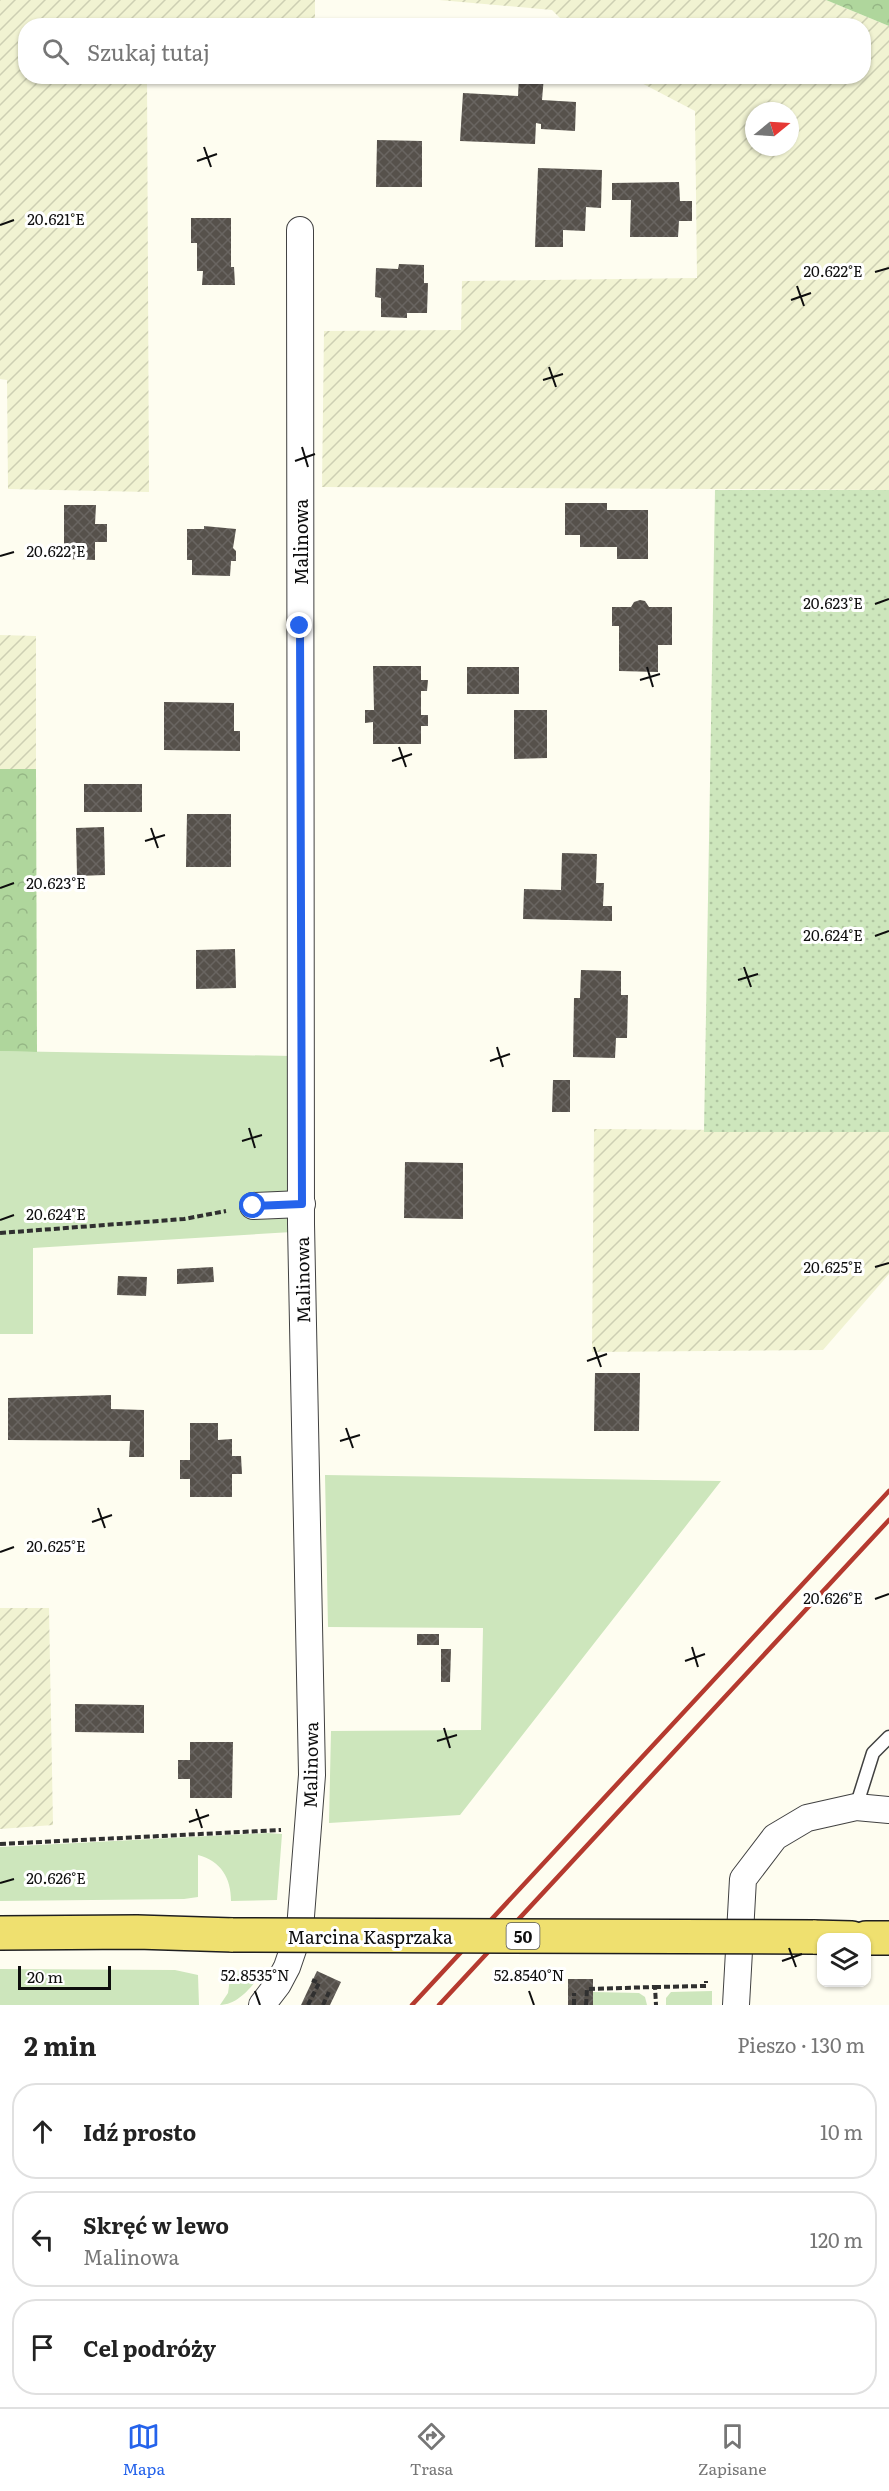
<!DOCTYPE html>
<html lang="pl">
<meta charset="utf-8">
<style>
body{margin:0;font-family:Literata,serif;background:#f2f2f2;color:#222}
.controls{position:absolute;right:18px;bottom:18px;display:grid;overflow:hidden;border-radius:12px;box-shadow:0 2px 4px #0004}
.controls button{width:54px;height:54px;display:grid;place-items:center;padding:0;border:0;border-bottom:2px solid #e0e0e0;background:#fff;color:#222;font:30px sans-serif}
.compass{position:absolute;left:745px;top:102px;width:54px;height:54px;border-radius:50%;background:#fff;box-shadow:0 2px 4px #0004;rotate:72deg}
.scale{position:absolute;left:18px;bottom:15px;width:93px;box-sizing:border-box;padding-left:6px;border:3px solid #0e0e0e;border-top:0;font-size:16px;line-height:21px;white-space:nowrap;color:#0e0e0e;-webkit-text-stroke:4px #fff;paint-order:stroke}
.stop{position:absolute;width:18px;height:18px;margin:-14px;border:4px solid #2563eb;border-radius:50%;background:#fff}
.stop.end{background:#2563eb;border-color:#fff;box-shadow:0 2px 6px #0008}
.list{margin:0;padding:0;list-style:none}
h2{display:flex;justify-content:space-between;align-items:center;height:78px;margin:0;padding:0 24px;font-size:26px}
h2 small{font-size:20px;font-weight:400;color:#767676}
.list li{display:grid;grid-template-columns:39px 1fr auto;gap:18px;align-items:center;box-sizing:border-box;height:96px;margin:0 12px 12px;padding:0 12px;border:2px solid #e0e0e0;border-radius:24px}
.list b{display:block;font-size:22px;white-space:nowrap}
.list p{margin:0;font-size:20px;white-space:nowrap;color:#767676}
.list em{font-size:20px;font-style:normal;color:#767676}
.icon{flex:none;width:33px;height:33px;fill:none;stroke:currentColor;stroke-width:2;stroke-linecap:round;stroke-linejoin:round}
.map{position:relative;flex:none;width:889px;height:2005px;overflow:hidden}
.search{position:absolute;background:#fff;box-shadow:0 2px 4px #0004;left:18px;right:18px;top:18px;height:66px;display:flex;align-items:center;gap:15px;box-sizing:border-box;padding:0 21px;border-radius:24px;color:#767676;font-size:22px}
.sheet{height:402px;background:#fff}
nav{display:flex;justify-content:space-around;align-items:center;box-sizing:border-box;height:84px;border-top:2px solid #e0e0e0;background:#fff;font-size:16px;color:#767676}
nav a{display:grid;justify-items:center;gap:3px}
nav .on{color:#2563eb}
.map>svg:first-child{display:block}
.farmland{fill:url(#farmland-furrows);fill-rule:evenodd}
.grass{fill:#cde6bc}
.forest{fill:url(#forest-crowns)}
.park{fill:url(#park-dots)}
.building{fill:url(#building-cross-hatch)}
.lines{fill:none;stroke-linecap:round;stroke-linejoin:round}
.lane-casing{stroke:#414141;stroke-width:15}
.street-casing{stroke:#414141;stroke-width:28}
.primary-casing{stroke:#1f1f1f;stroke-width:36}
.path{stroke:#303030;stroke-width:4;stroke-dasharray:6 3;stroke-linecap:butt}
.lane{stroke:#fff;stroke-width:12}
.street{stroke:#fff;stroke-width:26}
.primary{stroke:#efe06f;stroke-width:33}
.rail{stroke:#b53a2f;stroke-width:4.5}
.primary-bridge-casing{stroke:#1f1f1f;stroke-width:36;stroke-linecap:butt}
.primary-bridge{stroke:#efe06f;stroke-width:33}
.route{stroke:#2563eb;stroke-width:8}
.ticks{fill:none;stroke:#0e0e0e;stroke-width:2}
.labels{text-anchor:middle;dominant-baseline:central;stroke-width:6;stroke-linejoin:round;paint-order:stroke}
.shield{fill:#fff;stroke:#565656;stroke-width:1.5}
.shield-label{font-size:16px;font-weight:bold;fill:#0e0e0e}
.street-label{font-size:18px;fill:#0e0e0e;stroke:#fff}
.ticks-label{font-size:15px;text-anchor:middle;fill:#0e0e0e;stroke:#fff;stroke-width:6;stroke-linejoin:round;paint-order:stroke}
</style>
<div class="map">
<svg width="889" height="2005" viewBox="0 0 889 2005">
<defs>
<pattern id="farmland-furrows" width="10" height="10" patternUnits="userSpaceOnUse" patternTransform="scale(1.5)"><rect width="10" height="10" fill="#f1f3d2"/><path d="M-1 1l2-2M0 10L10 0M9 11l2-2" fill="none" stroke="#cdcfb3"/></pattern>
<pattern id="forest-crowns" width="20" height="18" patternUnits="userSpaceOnUse" patternTransform="scale(1.5)"><rect width="20" height="18" fill="#afd69c"/><path d="M2 6a3 3 0 1 1 6 0M12 15a3 3 0 1 1 6 0" fill="none" stroke="#95b685"/></pattern>
<pattern id="park-dots" width="8" height="8" patternUnits="userSpaceOnUse" patternTransform="scale(1.5)"><rect width="8" height="8" fill="#cde6bc"/><path d="M2 2h.1M6 6h.1" fill="none" stroke="#afc4a0" stroke-width="1.8" stroke-linecap="round"/></pattern>
<pattern id="building-cross-hatch" width="8" height="8" patternUnits="userSpaceOnUse" patternTransform="scale(1.5)"><rect width="8" height="8" fill="#56514b"/><path d="M0 0l8 8M0 8l8-8" fill="none" stroke="#696561"/></pattern>
</defs>
<rect width="100%" height="100%" fill="#fefdf0"/>
<!-- farmland -->
<g class="farmland">
<polygon points="0,0 315,0 315,22 26,26 26,76 147,77 149,492 8,489 7,380 0,379"/>
<path d="M 439,0 L 826,0 L 889,26 L 889,490 L 322,487 L 324,331 L 461,330 L 462,281 L 697,278 L 695,111 L 630,77 L 864,76 L 864,26 L 567,25 L 552,10 ZM 754,111 L 790,111 L 790,147 L 754,147 Z"/>
<polygon points="0,635 36,636 36,769 0,769"/>
<polygon points="594,1129 889,1131 889,1274 823,1350 592,1352"/>
<polygon points="0,1608 49,1608 53,1825 0,1829"/>
</g>
<!-- grass -->
<g class="grass">
<polygon points="0,1051 292,1056 292,1232 33,1248 33,1334 0,1334"/>
<polygon points="325,1475 721,1481 460,1815 329,1823 331,1731 481,1730 483,1628 328,1627"/>
<path d="M 267,1833 L 282,1834 L 277,1900 L 231,1901 C 231,1878 221,1861 198,1855 L 198,1897 L 184,1899 L 0,1901 L 0,1847 Z"/>
<polygon points="0,1969 175,1970 198,1975 199,2005 0,2005"/>
<path d="M 264,1970 C 254,1984 239,2005 220,2005 L 228,1993 L 231,1971 Z"/>
<polygon points="712,1991 712,2005 666,2005 666,1998 671,1992"/>
<polygon points="593,1992 639,1993 645,1997 647,2005 593,2005"/>
</g>
<!-- forest -->
<g class="forest">
<polygon points="826,0 889,0 889,26"/>
<polygon points="0,769 36,769 37,1052 0,1051"/>
</g>
<!-- park -->
<polygon class="park" points="715,490 889,490 889,1132 704,1132"/>
<!-- building -->
<g class="building">
<polygon points="519,76 544,76 542,100 576,102 575,131 541,129 541,124 536,123 535,144 460,141 463,93 518,96"/>
<polygon points="377,140 422,141 422,187 376,187"/>
<polygon points="538,168 602,170 601,208 586,207 585,231 563,230 563,247 535,247"/>
<polygon points="679,182 680,201 692,201 692,221 679,221 678,237 630,237 631,200 612,200 612,183"/>
<polygon points="191,218 231,218 231,267 234,267 235,285 202,285 203,271 197,271 197,243 191,243"/>
<polygon points="399,264 424,265 424,283 428,283 427,313 407,313 407,318 381,317 381,298 375,297 376,268 398,269"/>
<polygon points="565,503 607,503 607,510 648,510 648,559 617,559 617,547 580,547 580,535 565,535"/>
<polygon points="64,505 96,505 95,524 107,524 107,542 95,542 95,560 64,559"/>
<polygon points="204,526 236,529 233,548 236,551 236,561 231,561 230,576 192,575 192,560 187,560 187,529 204,529"/>
<polygon points="640,600 645,601 649,607 672,607 672,645 658,645 658,672 619,671 619,626 612,626 612,607 631,607 634,602"/>
<polygon points="373,666 421,666 421,680 428,680 427,691 421,691 421,715 428,715 428,726 421,726 421,744 373,744 373,722 365,723 365,710 374,710"/>
<rect x="467" y="667" width="52" height="27"/>
<polygon points="164,702 234,703 234,731 240,731 240,751 164,750"/>
<polygon points="514,710 547,710 547,758 514,759"/>
<rect x="84" y="784" width="58" height="28"/>
<polygon points="187,814 231,814 231,867 186,867"/>
<polygon points="104,827 105,875 77,876 76,828"/>
<polygon points="562,853 597,854 596,883 604,883 603,906 612,906 612,921 523,919 524,889 561,890"/>
<polygon points="235,949 236,988 196,989 196,950"/>
<polygon points="581,970 621,971 621,995 628,995 627,1038 616,1038 615,1058 573,1057 574,998 580,998"/>
<polygon points="553,1080 570,1080 570,1112 552,1112"/>
<polygon points="405,1162 463,1163 463,1219 404,1218"/>
<polygon points="213,1267 214,1282 177,1284 177,1269"/>
<polygon points="118,1276 147,1277 146,1296 117,1295"/>
<polygon points="595,1373 640,1373 639,1431 594,1431"/>
<polygon points="111,1395 111,1409 144,1410 144,1457 129,1457 130,1441 8,1440 8,1398"/>
<polygon points="190,1423 218,1423 218,1440 232,1439 232,1456 241,1456 242,1474 232,1474 232,1497 190,1497 190,1479 180,1479 180,1460 190,1460"/>
<rect x="417" y="1634" width="22" height="11"/>
<polygon points="441,1649 451,1649 450,1682 441,1682"/>
<polygon points="75,1704 144,1705 144,1733 75,1732"/>
<polygon points="190,1742 233,1742 232,1798 190,1798 190,1779 178,1779 178,1760 190,1760"/>
<polygon points="317,1971 341,1982 330,2005 301,2005"/>
<rect x="568" y="1979" width="25" height="26"/>
</g>
<g class="lines">
<!-- lane casing -->
<g class="lane-casing">
<polyline id="lane" points="856,1807 873,1753 889,1737"/>
</g>
<!-- street casing -->
<g class="street-casing">
<g id="street">
<polyline points="253,1206 302,1204"/>
<polyline points="262,2005 278,1984 287,1967 300,1929 312,1775 301,1224 300,230"/>
<polyline points="736,2005 743,1879 775,1837 807,1818 856,1807 889,1810"/>
</g>
</g>
<!-- primary casing -->
<g class="primary-casing">
<g id="primary">
<polyline points="0,1933 137,1932 233,1935"/>
<polyline points="813,1937 852,1938"/>
<polyline points="866,1938 889,1938"/>
</g>
</g>
<!-- path -->
<g class="path">
<polyline points="0,1233 184,1219 226,1211"/>
<polyline points="0,1844 281,1830"/>
<polyline points="655,1987 706,1986 706,1981"/>
<polyline points="308,2005 319,1983 312,1980"/>
<polyline points="323,2005 329,1992"/>
<polyline points="574,2005 574,1993"/>
<polyline points="586,2005 587,1989 655,1987 656,2005"/>
</g>
<!-- lane -->
<use href="#lane" class="lane"/>
<!-- street -->
<use href="#street" class="street"/>
<!-- primary -->
<use href="#primary" class="primary"/>
<!-- rail -->
<g class="rail">
<polyline points="412,2005 889,1491"/>
<polyline points="439,2005 889,1520"/>
</g>
<!-- primary-bridge casing -->
<g class="primary-bridge-casing">
<polyline id="primary-bridge" points="233,1935 813,1937"/>
</g>
<!-- primary-bridge -->
<use href="#primary-bridge" class="primary-bridge"/>
</g>
<g class="lines">
<!-- route -->
<polyline class="route" points="253,1206 302,1204 300,626"/>
</g>
<!-- ticks -->
<path class="ticks" d="M 204,147 L 211,167M 197,161 L 217,154M 0,225 L 14,220M 875,272 L 889,268M 797,286 L 804,306M 791,300 L 811,293M 549,367 L 556,387M 543,380 L 563,374M 302,447 L 308,467M 295,461 L 315,454M 0,556 L 14,552M 875,604 L 889,599M 647,667 L 653,687M 640,680 L 660,674M 399,747 L 406,767M 392,761 L 412,754M 151,828 L 158,848M 145,841 L 165,835M 0,888 L 14,883M 875,936 L 889,931M 744,967 L 751,987M 738,980 L 758,974M 497,1047 L 503,1067M 490,1061 L 510,1054M 249,1128 L 255,1148M 242,1141 L 262,1135M 0,1220 L 14,1215M 875,1267 L 889,1263M 594,1347 L 601,1367M 587,1361 L 607,1354M 346,1428 L 353,1448M 340,1441 L 360,1435M 98,1508 L 105,1528M 92,1522 L 112,1515M 0,1552 L 14,1547M 875,1599 L 889,1594M 692,1647 L 698,1667M 685,1661 L 705,1654M 444,1728 L 450,1748M 437,1741 L 457,1735M 196,1809 L 202,1828M 189,1822 L 209,1815M 0,1883 L 14,1879M 789,1948 L 796,1967M 782,1961 L 802,1954M 255,1991 L 260,2005M 529,1991 L 534,2005"/>
<g class="labels">
<!-- shield labels -->
<rect class="shield" x="506.5" y="1923" width="33" height="26" rx="4.5"/>
<g class="shield-label">
<text x="523" y="1936">50</text>
</g>
<!-- street labels -->
<g class="street-label">
<text transform="translate(300 542) rotate(-90)">Malinowa</text>
<text transform="translate(302 1280) rotate(-91)">Malinowa</text>
<text transform="translate(310 1765) rotate(-89)">Malinowa</text>
<text x="370" y="1936">Marcina Kasprzaka</text>
</g>
</g>
<g class="ticks-label">
<text x="56" y="225">20.621°E</text>
<text x="833" y="277">20.622°E</text>
<text x="56" y="557">20.622°E</text>
<text x="833" y="609">20.623°E</text>
<text x="56" y="889">20.623°E</text>
<text x="833" y="941">20.624°E</text>
<text x="56" y="1220">20.624°E</text>
<text x="833" y="1273">20.625°E</text>
<text x="56" y="1552">20.625°E</text>
<text x="833" y="1604">20.626°E</text>
<text x="56" y="1884">20.626°E</text>
<text x="255" y="1981">52.8535°N</text>
<text x="529" y="1981">52.8540°N</text>
</g>
</svg>
<div class="controls">
<button><svg class="icon" aria-label="layers" viewBox="0 0 24 24"><path d="M12 4l9 5-9 5-9-5zM3 14l9 5 9-5"/></svg></button>
</div>
<svg class="compass" viewBox="-18 -18 36 36"><path d="M0-13l5 13h-10z" fill="#e53935"/><path d="M0 13l5-13h-10z" fill="#767676"/></svg>
<div class="scale">20 m</div>
<div class="stop" style="left:253px;top:1206px"></div>
<div class="stop end" style="left:300px;top:626px"></div>
<div class="search"><svg class="icon" aria-label="search" viewBox="0 0 24 24"><circle cx="10" cy="10" r="6"/><path d="M15 15l6 6"/></svg>Szukaj tutaj</div>
</div>
<section class="sheet">
<h2>2 min<small>Pieszo · 130 m</small></h2>
<ul class="list">
<li><svg class="icon" aria-label="ahead" viewBox="0 0 24 24"><path d="M12 20V5M6 11l6-6 6 6"/></svg><div><b>Idź prosto</b></div><em>10 m</em></li>
<li><svg class="icon" aria-label="left" viewBox="0 0 24 24"><path d="M17 20v-9H6M10 6l-5 5 5 5"/></svg><div><b>Skręć w lewo</b><p>Malinowa</p></div><em>120 m</em></li>
<li><svg class="icon" aria-label="arrive" viewBox="0 0 24 24"><path d="M6 21V4h12l-3 4 3 4H6"/></svg><div><b>Cel podróży</b></div></li>
</ul>
</section>
<nav>
<a class="on"><svg class="icon" aria-label="map" viewBox="0 0 24 24"><path d="M3 6l6-2 6 2 6-2v14l-6 2-6-2-6 2zM9 4v14M15 6v14"/></svg>Mapa</a>
<a><svg class="icon" aria-label="directions" viewBox="0 0 24 24"><path d="M12 3l9 9-9 9-9-9zM9 14v-3h6M13 9l2 2-2 2"/></svg>Trasa</a>
<a><svg class="icon" aria-label="saved" viewBox="0 0 24 24"><path d="M7 4h10v16l-5-4-5 4z"/></svg>Zapisane</a>
</nav>
